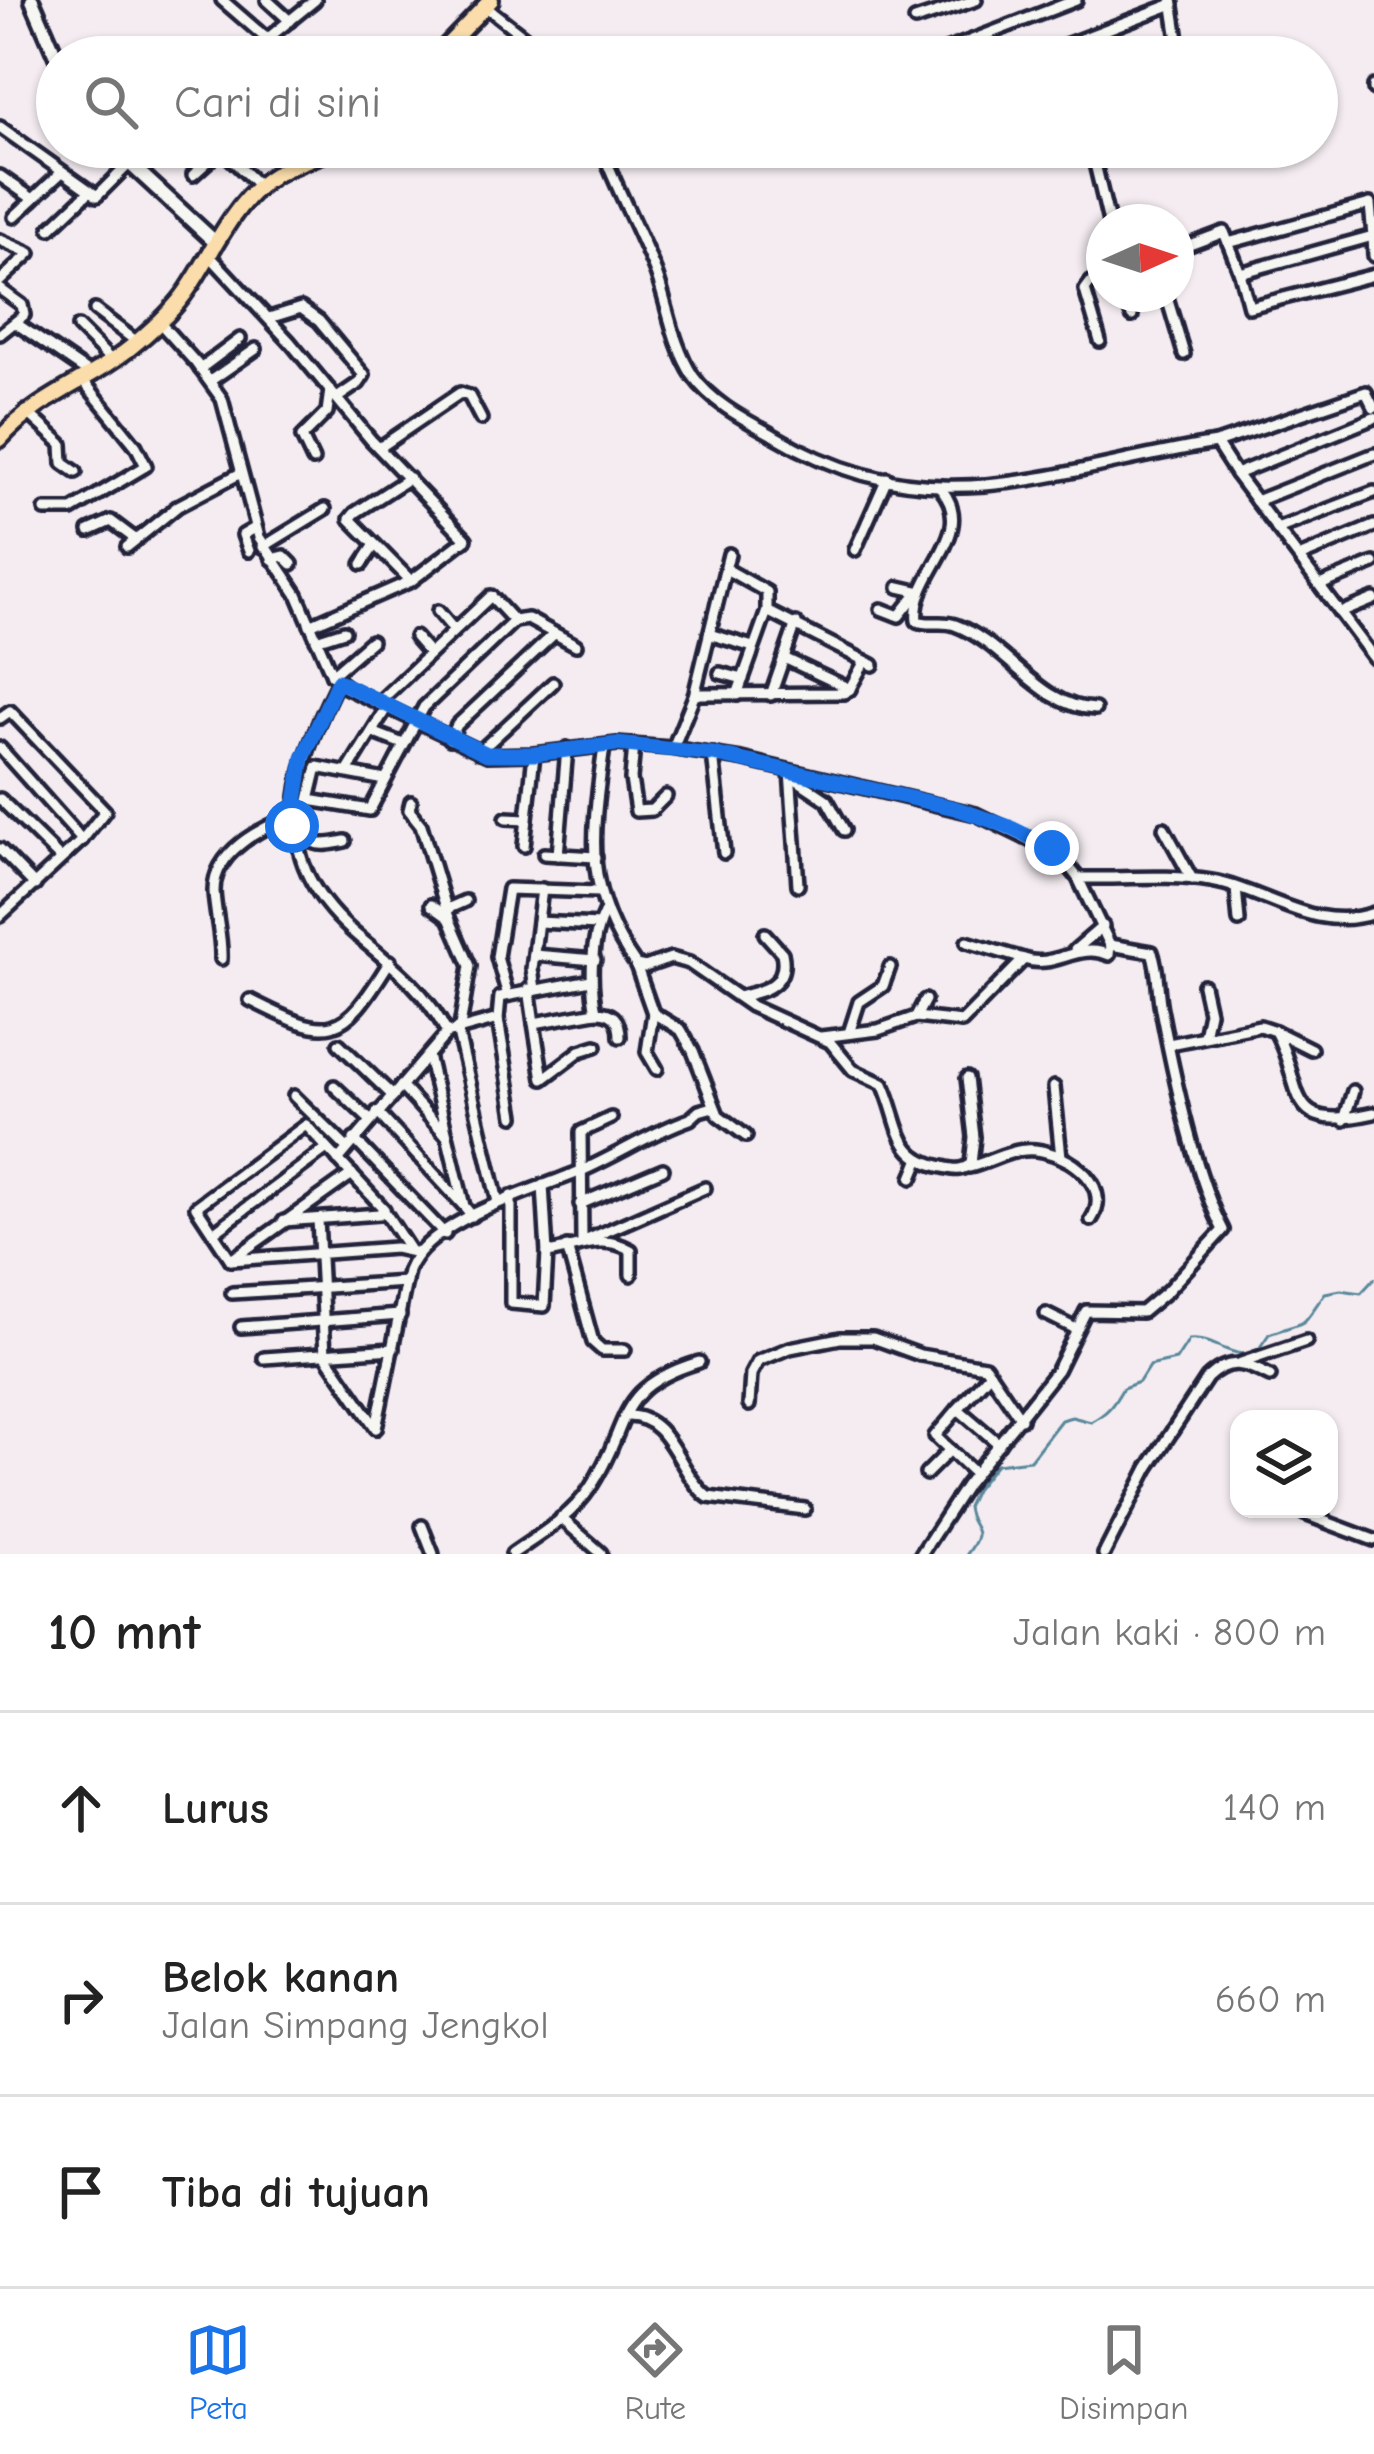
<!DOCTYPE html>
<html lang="id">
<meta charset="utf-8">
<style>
body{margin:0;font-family:"Comic Neue",sans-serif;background:#f2f2f2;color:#222}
.controls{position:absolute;right:36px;bottom:36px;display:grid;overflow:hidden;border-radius:24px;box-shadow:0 3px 9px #0004}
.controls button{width:108px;height:108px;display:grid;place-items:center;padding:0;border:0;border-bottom:3px solid #e0e0e0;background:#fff;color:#222;font:60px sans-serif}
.compass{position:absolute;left:1086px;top:204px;width:108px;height:108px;border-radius:50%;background:#fff;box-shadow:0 3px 9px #0004;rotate:87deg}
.stop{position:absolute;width:36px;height:36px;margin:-27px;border:9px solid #1a73e8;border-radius:50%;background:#fff}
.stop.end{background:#1a73e8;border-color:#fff;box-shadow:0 3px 12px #0008}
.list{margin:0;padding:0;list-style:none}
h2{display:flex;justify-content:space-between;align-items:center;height:156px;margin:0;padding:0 48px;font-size:51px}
h2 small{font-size:39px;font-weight:400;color:#767676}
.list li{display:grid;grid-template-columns:78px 1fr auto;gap:36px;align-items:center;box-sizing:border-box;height:192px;padding:0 48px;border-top:3px solid #e0e0e0}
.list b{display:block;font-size:45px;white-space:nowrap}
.list p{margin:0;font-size:39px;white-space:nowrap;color:#767676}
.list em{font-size:39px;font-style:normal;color:#767676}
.icon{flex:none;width:66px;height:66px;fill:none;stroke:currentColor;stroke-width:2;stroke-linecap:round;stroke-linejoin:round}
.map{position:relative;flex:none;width:1374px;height:1554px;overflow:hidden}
.search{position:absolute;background:#fff;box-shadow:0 3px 9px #0004;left:36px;right:36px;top:36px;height:132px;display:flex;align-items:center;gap:30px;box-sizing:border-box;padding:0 42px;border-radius:66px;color:#767676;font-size:45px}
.sheet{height:732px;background:#fff}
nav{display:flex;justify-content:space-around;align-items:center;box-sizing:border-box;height:168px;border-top:3px solid #e0e0e0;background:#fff;font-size:33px;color:#767676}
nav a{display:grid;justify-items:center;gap:6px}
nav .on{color:#1a73e8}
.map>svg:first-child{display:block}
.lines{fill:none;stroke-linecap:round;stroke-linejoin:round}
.stream{stroke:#58879a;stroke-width:3}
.street-casing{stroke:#22223b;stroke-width:18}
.secondary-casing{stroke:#22223b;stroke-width:21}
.primary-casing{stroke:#22223b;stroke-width:22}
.street{stroke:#f6f6f2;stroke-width:9}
.secondary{stroke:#f6f6f2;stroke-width:12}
.primary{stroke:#faddab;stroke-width:14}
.route{stroke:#1a73e8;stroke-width:15}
</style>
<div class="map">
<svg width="1374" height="1554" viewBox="0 0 1374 1554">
<rect width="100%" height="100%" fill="#f4ecf1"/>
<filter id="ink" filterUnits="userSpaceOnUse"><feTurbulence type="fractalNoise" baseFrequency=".00833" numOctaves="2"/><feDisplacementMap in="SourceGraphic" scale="24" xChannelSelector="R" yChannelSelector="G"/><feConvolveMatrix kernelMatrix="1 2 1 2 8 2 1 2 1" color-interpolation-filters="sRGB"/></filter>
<g filter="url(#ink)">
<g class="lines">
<!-- stream -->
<path class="stream" d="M 967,1554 C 988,1527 970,1532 967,1507 L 975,1490 L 996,1464 L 1030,1460 L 1061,1420 L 1072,1417 L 1091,1422 C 1109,1412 1113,1405 1123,1388 L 1139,1382 L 1149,1366 L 1176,1360 L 1189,1340 C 1213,1337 1230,1359 1256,1353 L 1269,1334 C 1313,1318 1297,1332 1325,1293 L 1341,1290 L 1361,1293 L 1374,1279"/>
<!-- street casing -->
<g class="street-casing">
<g id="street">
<polyline points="222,0 267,39 315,0"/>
<polyline points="267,0 290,21"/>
<polyline points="486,7 550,57"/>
<polyline points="915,20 976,0"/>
<polyline points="109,57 123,49 135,57"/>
<polyline points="928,57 1076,0"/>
<polyline points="1034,57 1173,4"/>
<polyline points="1144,57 1178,40 1172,0"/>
<polyline points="1374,86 1374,89"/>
<polyline points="0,127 97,196 129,164"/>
<polyline points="219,147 259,186"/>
<path d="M 601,147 C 617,190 639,230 656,273 C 668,306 673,346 693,376 C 712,403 744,419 773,435 C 933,530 1052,469 1216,443 L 1236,474 L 1374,658"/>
<polyline points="1091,147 1109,222"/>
<polyline points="193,175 224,147"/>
<polyline points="0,176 33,199"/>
<polyline points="14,217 62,172"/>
<polyline points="50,229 90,191"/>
<polyline points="1373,236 1374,256"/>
<polyline points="0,240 30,253 0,281"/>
<polyline points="1176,250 1224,232 1240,273 1373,236 1370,204 1228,243"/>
<polyline points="208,254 290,342 371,440 466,539 411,581 310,625"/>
<polyline points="1240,273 1249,307 1374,275"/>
<polyline points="0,289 22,305 24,315 0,334"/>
<polyline points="1124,294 1132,316"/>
<polyline points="1166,294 1184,354"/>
<polyline points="95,310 137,342"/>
<polyline points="269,318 301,308 319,321 364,375 359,383 337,398"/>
<polyline points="159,322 196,363 222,399 259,537 297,594 332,675 347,688 487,755 534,754 617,744 671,748 741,759 976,814 1060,855 1078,878 1110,945"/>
<polyline points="17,324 90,374"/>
<polyline points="78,327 112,361"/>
<polyline points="1100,341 1085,290 1091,282 1104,276"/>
<polyline points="200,369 240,339"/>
<polyline points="210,381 256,349"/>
<polyline points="26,411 62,444 63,463 76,472"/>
<polyline points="1216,443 1366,392 1374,408"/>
<polyline points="379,448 460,393 469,396 481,419"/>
<polyline points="313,460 302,437 327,412 330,390"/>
<polyline points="1236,474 1374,418"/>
<polyline points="409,478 355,513 350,519 411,581"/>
<path d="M 941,489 C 979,534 911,573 917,621 C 930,626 942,620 955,625 C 1005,643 1040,708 1095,709"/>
<polyline points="1256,501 1374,454"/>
<polyline points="45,510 72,510 146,466 136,446 81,378"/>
<polyline points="1277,529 1374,492"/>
<polyline points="89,531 111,521 135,539"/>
<polyline points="127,547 178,506 241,473"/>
<polyline points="263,547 325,509"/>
<polyline points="855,550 887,478"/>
<polyline points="249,551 243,535 255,528"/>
<polyline points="1299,557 1374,526"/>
<polyline points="272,559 284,556 292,564"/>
<polyline points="362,564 374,546"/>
<polyline points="726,569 767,592 767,611"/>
<polyline points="1320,585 1374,563"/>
<polyline points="899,587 921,592"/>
<polyline points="881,609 899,616 918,592"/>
<polyline points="438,611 454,630"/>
<polyline points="1340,613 1374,599"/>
<polyline points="514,621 528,619 576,645"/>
<polyline points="709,634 753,647"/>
<polyline points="415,637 429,653"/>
<polyline points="316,640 344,631"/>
<polyline points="784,658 850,689"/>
<polyline points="720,673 743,679"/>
<polyline points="332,675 371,641"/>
<path d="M 338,681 C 290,778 265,860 360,938 C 394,966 427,992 447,1033"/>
<polyline points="737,695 767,611 873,665"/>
<polyline points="771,695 796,623"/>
<polyline points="694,696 729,554"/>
<polyline points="378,703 491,596 514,621 424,707 370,810 309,800 317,767 385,780"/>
<polyline points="0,718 10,711 105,811 82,840 0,916"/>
<polyline points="372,732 403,744"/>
<polyline points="450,739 457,725 554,634"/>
<polyline points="634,745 631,779 636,811 652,810 666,796"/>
<path d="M 604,747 C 592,835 582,889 636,965 L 645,967 L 671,958 L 689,963 L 751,1006 L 830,1042 L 853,1070 L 883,1084 C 901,1122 894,1158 943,1167 C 955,1170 961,1171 971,1164 L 974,1137 L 967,1078"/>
<polyline points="0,748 82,840"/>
<polyline points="673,748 694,696 699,694 844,693 849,690 865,661"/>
<polyline points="479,752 553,683"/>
<polyline points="713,754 724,853"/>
<polyline points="790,771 798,885"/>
<polyline points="347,772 387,707"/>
<polyline points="791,776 827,800 844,830"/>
<polyline points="0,799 60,858"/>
<polyline points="411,802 409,810 421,825 449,918 470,966 460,1027"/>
<polyline points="506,818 527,819"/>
<path d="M 296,820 C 309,847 317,847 345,841"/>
<polyline points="1164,828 1192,879"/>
<polyline points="524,846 534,754"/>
<polyline points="0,849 35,885"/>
<polyline points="544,854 596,857"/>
<polyline points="558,855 567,748"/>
<path d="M 1078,878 C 1121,879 1168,874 1211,881 C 1266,890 1315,934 1374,913"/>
<polyline points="1236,888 1239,921"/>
<polyline points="431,905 449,918"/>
<polyline points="447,909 465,901"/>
<path d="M 604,913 C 590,940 590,983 596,1012 C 613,1012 620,1019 620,1037"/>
<polyline points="538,922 599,925"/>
<polyline points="967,942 1024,959"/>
<polyline points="1075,950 1103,926"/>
<polyline points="534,955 595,960"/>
<path d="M 221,959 C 222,936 215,914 214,891 C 214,851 261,828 294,815"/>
<polyline points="636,965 653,1013 681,1030 693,1051 718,1115 746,1136"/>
<polyline points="1203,985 1209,1012 1204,1036"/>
<polyline points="529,989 534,1023 596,1012"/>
<polyline points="535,989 532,969 542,889"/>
<polyline points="507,992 497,957 508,889 599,892"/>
<path d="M 739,997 C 764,991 789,985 782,953 L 765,934"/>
<path d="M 250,1000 C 331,1041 341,1041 390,961"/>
<polyline points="653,1013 647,1052 657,1069"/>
<polyline points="916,1017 925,1000"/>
<polyline points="534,1023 543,1079 580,1051 596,1046"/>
<polyline points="457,1029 498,1202"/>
<polyline points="1275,1031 1311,1049"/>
<polyline points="849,1033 859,1002 883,986 890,967"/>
<path d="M 821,1037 L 878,1030 L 916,1017 L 962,1022 L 1024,959 C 1055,970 1077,941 1109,955 L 1110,945"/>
<polyline points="339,1044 393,1096"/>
<path d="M 1169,1044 L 1260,1026 L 1275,1031 C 1306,1087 1280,1134 1374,1113"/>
<polyline points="428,1056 464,1206 472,1216"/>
<polyline points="334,1086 370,1120"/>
<polyline points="401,1086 446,1135"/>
<polyline points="1054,1087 1061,1157"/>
<polyline points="294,1096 347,1148"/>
<polyline points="377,1112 463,1205"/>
<polyline points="514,1116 498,1019 500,997 591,980"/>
<polyline points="611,1118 581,1132 582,1242 705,1188"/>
<polyline points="1344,1120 1353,1091"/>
<polyline points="354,1139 445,1234"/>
<polyline points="338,1160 447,1033 498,1019"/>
<path d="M 969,1167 C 988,1163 1006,1151 1025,1150 C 1060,1147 1116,1182 1091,1220"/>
<polyline points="912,1178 919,1161"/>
<path d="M 543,1185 L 547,1253 C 576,1249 601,1232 631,1250 L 631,1275"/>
<polyline points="511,1196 511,1303 544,1306 547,1253"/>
<polyline points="580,1204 663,1169"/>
<polyline points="384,1211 409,1249"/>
<polyline points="318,1219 325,1354 376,1428"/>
<polyline points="213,1233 327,1148"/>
<polyline points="567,1247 593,1342 602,1350 625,1350"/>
<polyline points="234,1258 352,1174"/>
<polyline points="231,1260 196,1207 306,1125 384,1209 379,1214 284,1221"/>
<polyline points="231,1260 395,1248 418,1253"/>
<polyline points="232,1293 406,1282"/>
<polyline points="1046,1314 1076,1329"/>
<polyline points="241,1327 400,1315"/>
<polyline points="264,1358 393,1349"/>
<polyline points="1241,1363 1306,1341"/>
<polyline points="990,1373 958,1409 999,1444"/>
<polyline points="749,1405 751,1374 758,1361 790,1348 840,1338 873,1338 920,1355 985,1366 1021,1419"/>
<polyline points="958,1409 935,1436 975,1474"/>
<path d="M 626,1416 C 671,1414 678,1474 708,1497 L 805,1509"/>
<path d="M 376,1428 L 408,1271 C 428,1219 534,1191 581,1171 C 618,1155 652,1132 690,1119 L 699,1111 L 713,1107"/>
<polyline points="926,1474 950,1450"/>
<polyline points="1305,1514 1374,1540"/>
<polyline points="561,1518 601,1553"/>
<polyline points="422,1526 433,1554"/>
<path d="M 512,1554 C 539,1535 571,1517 590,1488 C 633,1423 611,1389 699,1362"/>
<path d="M 921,1554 L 966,1485 L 1057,1370 L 1086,1311 L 1142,1312 L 1167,1291 L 1223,1230 C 1194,1174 1173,1072 1161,1009 C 1157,990 1159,971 1152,952 L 1110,945"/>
<path d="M 1104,1554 L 1148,1468 L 1207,1378 C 1229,1357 1245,1363 1270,1376"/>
</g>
</g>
<!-- secondary casing -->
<g class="secondary-casing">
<g id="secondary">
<polyline points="32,0 57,58"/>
<polyline points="112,147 215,242"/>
</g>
</g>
<!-- primary casing -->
<g class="primary-casing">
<g id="primary">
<polyline points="436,57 491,0"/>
<path d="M 0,439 C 39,395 93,380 136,343 C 155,327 174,310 188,289 C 212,254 229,211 263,183 C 285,165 314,159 339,147"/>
</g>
</g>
<!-- street -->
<use href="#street" class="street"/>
<!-- secondary -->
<use href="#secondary" class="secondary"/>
<!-- primary -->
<use href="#primary" class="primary"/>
</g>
</g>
<g class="lines" filter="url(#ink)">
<!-- route -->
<polyline class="route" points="292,826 303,758 338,681 487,754 534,754 617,744 713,754 955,808 1007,826 1052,848"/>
</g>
</svg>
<div class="controls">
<button><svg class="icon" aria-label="layers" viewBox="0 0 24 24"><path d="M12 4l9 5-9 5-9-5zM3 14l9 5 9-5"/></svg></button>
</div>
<svg class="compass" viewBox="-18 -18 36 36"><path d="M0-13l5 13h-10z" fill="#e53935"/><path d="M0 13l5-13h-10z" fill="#767676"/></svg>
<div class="stop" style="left:292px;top:826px"></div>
<div class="stop end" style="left:1052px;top:848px"></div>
<div class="search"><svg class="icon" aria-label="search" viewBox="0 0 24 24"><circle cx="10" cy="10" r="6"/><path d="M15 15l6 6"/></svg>Cari di sini</div>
</div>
<section class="sheet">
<h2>10 mnt<small>Jalan kaki · 800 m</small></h2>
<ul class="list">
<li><svg class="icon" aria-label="ahead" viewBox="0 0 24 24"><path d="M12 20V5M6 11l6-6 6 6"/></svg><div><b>Lurus</b></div><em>140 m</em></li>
<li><svg class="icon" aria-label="right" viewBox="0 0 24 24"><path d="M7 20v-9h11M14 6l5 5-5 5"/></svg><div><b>Belok kanan</b><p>Jalan Simpang Jengkol</p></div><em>660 m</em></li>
<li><svg class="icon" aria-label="arrive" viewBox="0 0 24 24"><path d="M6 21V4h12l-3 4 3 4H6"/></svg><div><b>Tiba di tujuan</b></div></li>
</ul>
</section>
<nav>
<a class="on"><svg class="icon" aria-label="map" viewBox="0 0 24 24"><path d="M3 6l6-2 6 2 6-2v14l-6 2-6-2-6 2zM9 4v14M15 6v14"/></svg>Peta</a>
<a><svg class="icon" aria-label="directions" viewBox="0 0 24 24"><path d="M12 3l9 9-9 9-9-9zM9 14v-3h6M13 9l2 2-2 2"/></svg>Rute</a>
<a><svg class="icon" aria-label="saved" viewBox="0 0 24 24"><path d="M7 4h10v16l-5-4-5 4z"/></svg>Disimpan</a>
</nav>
